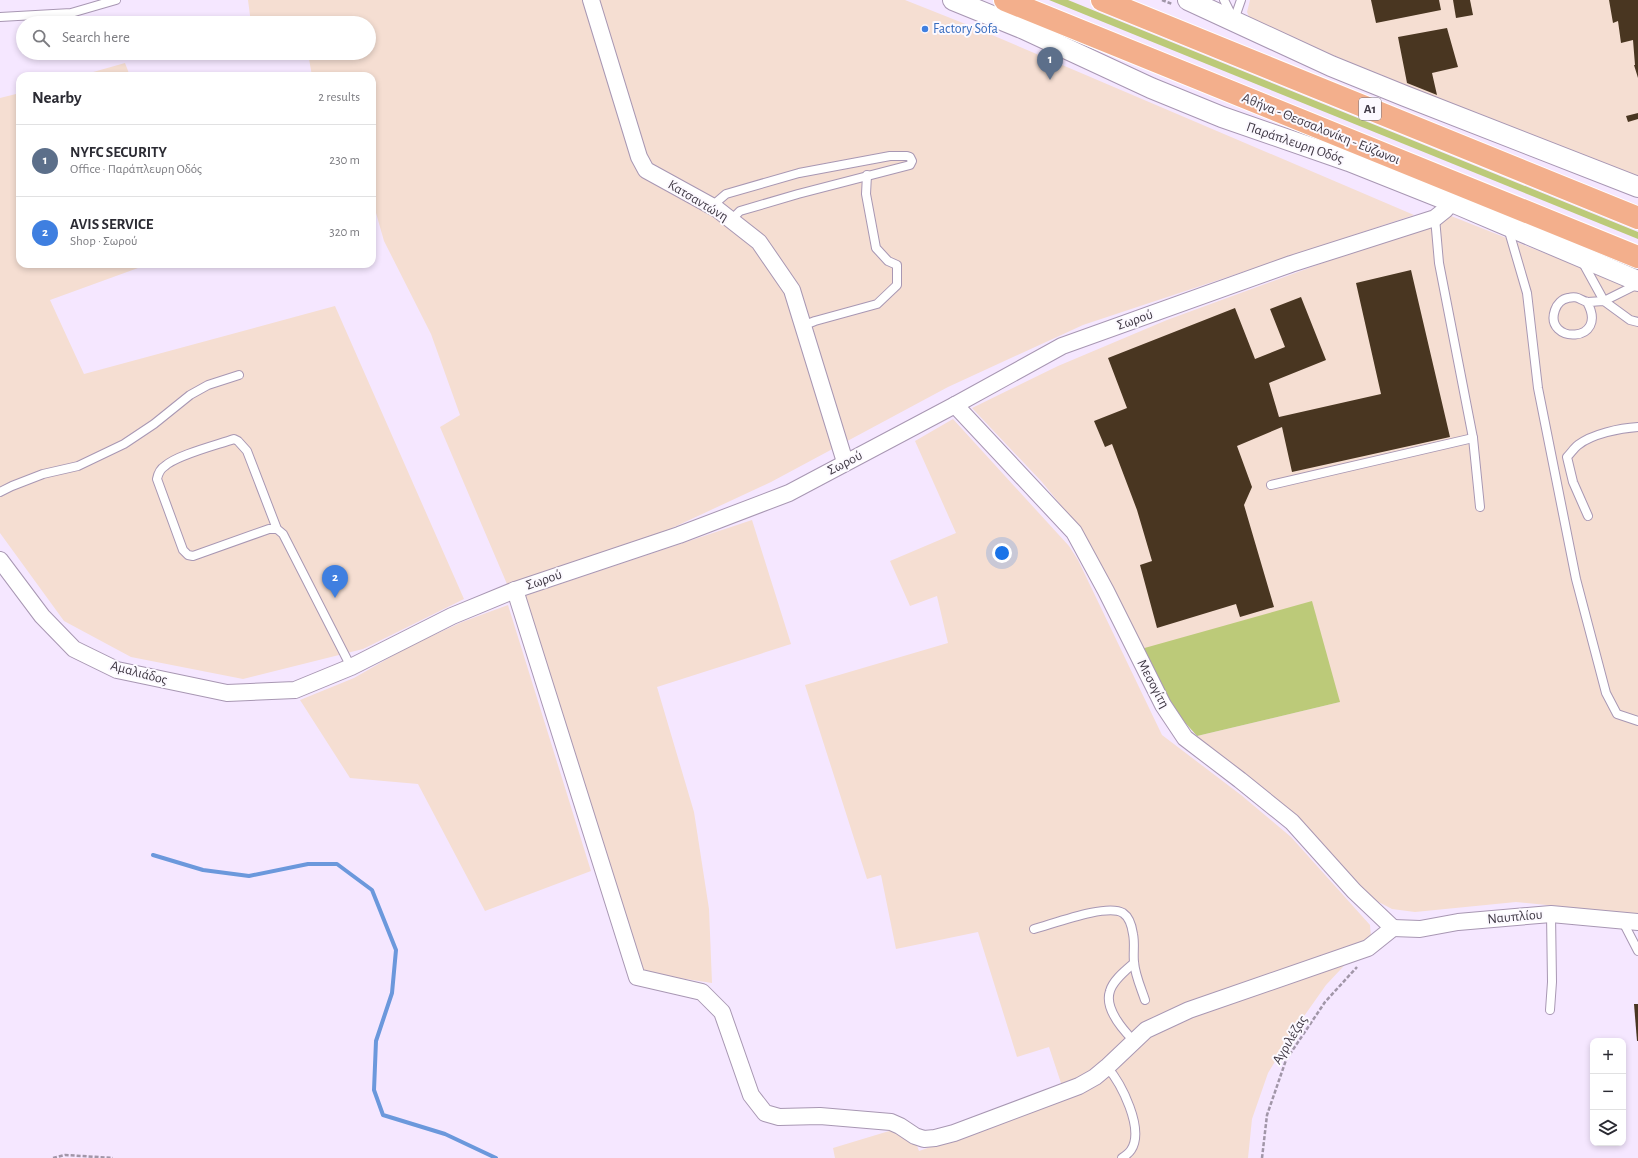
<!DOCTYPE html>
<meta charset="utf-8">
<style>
body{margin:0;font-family:"Alegreya Sans",sans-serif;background:#f7f7f7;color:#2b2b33}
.controls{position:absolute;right:12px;bottom:12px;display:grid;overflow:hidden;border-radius:8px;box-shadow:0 2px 6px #0003}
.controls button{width:36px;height:36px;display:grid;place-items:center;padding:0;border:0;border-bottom:1px solid #e1e1e2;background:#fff;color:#2b2b33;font:20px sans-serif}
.you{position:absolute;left:1002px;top:553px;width:14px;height:14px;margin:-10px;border:3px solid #fff;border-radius:50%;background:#1a73e8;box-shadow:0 0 0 6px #1a73e833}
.badge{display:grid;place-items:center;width:26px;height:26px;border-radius:50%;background:#111827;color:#fff;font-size:13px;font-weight:700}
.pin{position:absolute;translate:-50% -33px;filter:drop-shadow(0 1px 2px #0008)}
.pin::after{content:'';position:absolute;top:21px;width:14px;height:12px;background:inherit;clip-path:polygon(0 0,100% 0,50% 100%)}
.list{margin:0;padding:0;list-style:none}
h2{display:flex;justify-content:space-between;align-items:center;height:52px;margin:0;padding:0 16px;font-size:17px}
h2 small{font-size:13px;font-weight:400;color:#7c7c81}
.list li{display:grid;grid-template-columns:26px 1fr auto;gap:12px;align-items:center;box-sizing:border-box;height:72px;padding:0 16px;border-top:1px solid #e1e1e2}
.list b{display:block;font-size:15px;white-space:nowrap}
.list p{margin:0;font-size:13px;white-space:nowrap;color:#7c7c81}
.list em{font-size:13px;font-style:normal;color:#7c7c81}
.icon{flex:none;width:22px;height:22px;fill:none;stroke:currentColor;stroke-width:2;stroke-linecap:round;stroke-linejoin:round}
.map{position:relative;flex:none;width:1638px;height:1158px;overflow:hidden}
.search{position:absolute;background:#fff;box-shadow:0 2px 6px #0003;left:16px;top:16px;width:360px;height:44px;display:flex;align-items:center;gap:10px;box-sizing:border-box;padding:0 14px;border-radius:22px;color:#7c7c81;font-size:15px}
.panel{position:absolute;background:#fff;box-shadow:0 2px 6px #0003;left:16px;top:72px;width:360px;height:196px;border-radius:12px}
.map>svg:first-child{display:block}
.industrial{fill:#f5ded2}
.green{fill:#bcca79}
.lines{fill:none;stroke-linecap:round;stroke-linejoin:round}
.stream{stroke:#6b98dc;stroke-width:4}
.building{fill:#493621}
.service-casing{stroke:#a897b3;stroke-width:10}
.minor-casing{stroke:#a897b3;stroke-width:18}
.tertiary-casing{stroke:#a897b3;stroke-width:22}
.motorway-casing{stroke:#fff;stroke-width:24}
.path{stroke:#a196a8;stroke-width:2.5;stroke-dasharray:4 2;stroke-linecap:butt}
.service{stroke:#fff;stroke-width:8}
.minor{stroke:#fff;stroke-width:16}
.tertiary{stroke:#fff;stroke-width:20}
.motorway{stroke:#f3af8c;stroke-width:22}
.shop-dot{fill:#3f7fe0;stroke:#fcf9ff;stroke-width:1.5}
.labels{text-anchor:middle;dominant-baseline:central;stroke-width:4;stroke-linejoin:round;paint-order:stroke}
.shield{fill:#fcf9ff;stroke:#78727c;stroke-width:1}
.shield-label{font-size:13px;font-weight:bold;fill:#3f3844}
.shop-label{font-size:14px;fill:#366cbe;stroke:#fcf9ff;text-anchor:start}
.street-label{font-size:14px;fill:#3f3844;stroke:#fcf9ff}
</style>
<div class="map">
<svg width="1638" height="1158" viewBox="0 0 1638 1158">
<rect width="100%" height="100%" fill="#f5e7ff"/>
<!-- industrial -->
<g class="industrial">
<polygon points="248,0 905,0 978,29 1414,215 1083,325 948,387 771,482 655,536 507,584 440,427 460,415 431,334 384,241 372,199 372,76 312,76 308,53 369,53 369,23 251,23"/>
<polygon points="1250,0 1638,0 1638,182 1339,62 1250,19 1247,12"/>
<polygon points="125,63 130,76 79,76"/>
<polygon points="20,93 20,264 149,264 50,300 84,374 335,306 464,599 363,649 243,679 131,657 64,621 0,533 0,98"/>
<polygon points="1451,216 1638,290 1638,914 1516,902 1415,912 1392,909 1369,897 1303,824 1197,736 1340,702 1141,649 1073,520 1042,482 972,408 1058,366 1167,320"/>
<polygon points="953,419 1069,546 1078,560 1162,735 1241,795 1291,837 1370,925 1371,937 1326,985 1295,1029 1268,1073 1252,1119 1248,1158 835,1158 833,1148 909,1125 919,1151 974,1132 1065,1095 1049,1047 1017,1057 978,932 896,949 881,875 867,879 805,685 948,643 937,596 910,606 890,561 956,533 915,441"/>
<polygon points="752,520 791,644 657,687 694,812 709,909 712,983 640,972 524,596"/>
<polygon points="508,605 591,871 485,911 418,784 350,778 300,700 354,678 408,647 462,622"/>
</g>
<!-- green -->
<g class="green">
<polygon points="1049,0 1068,0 1638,232 1638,239"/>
<polygon points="1312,601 1340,702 1197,736 1172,708 1141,649"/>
</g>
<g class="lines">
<!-- stream -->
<polyline class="stream" points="153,855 203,870 249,876 308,864 337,864 372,890 396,950 392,993 376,1041 374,1090 383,1115 445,1134 496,1158"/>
</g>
<!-- building -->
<g class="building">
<polygon points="1371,0 1439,0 1441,10 1376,23"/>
<polygon points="1453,0 1470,0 1473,15 1456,18"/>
<polygon points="1609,0 1638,0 1638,78 1634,65 1635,65 1633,40 1621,43 1618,21 1613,23"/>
<polygon points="1447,28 1458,67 1432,73 1437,95 1407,83 1398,37"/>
<polygon points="1638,113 1638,119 1628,122 1626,116"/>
<polygon points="1411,270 1450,437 1292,472 1282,427 1237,446 1252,487 1244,505 1274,607 1240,617 1236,604 1157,628 1140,565 1152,561 1137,510 1112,444 1105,447 1094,421 1127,408 1108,358 1235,308 1255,359 1285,347 1270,309 1301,297 1326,360 1269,383 1279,417 1381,394 1356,283"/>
<polygon points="1634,1004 1638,1004 1638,1041 1637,1041"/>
</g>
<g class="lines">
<!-- service casing -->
<g class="service-casing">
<g id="service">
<polyline points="1224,0 1232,16"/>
<polyline points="0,17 71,13 116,0"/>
<polyline points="1234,20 1241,0"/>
<polyline points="712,206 726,194 799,173 890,156 907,156 910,157 912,161 910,165 798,194 740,211 731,220"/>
<polyline points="1435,218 1439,263 1473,438 1480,507"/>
<polyline points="1508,228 1527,293 1538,388 1576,579 1606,693 1617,714 1638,721"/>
<polyline points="1582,261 1604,301 1638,284"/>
<path d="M 1587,302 C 1610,344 1543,344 1555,310 C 1557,304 1562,299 1568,298 C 1579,295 1580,301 1588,302 C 1593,302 1599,301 1604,301 L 1630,320 L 1638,322"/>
<polyline points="802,326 815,321 877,304 897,285 897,265 888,261 876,248 866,194 867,175"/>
<polyline points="1271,485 1473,438"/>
<polyline points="0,492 12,486 43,474 78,466 124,444 154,424 190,395 208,385 239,375"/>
<path d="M 1588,516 L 1573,482 L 1567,457 C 1571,453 1574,448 1578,445 C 1592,434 1620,428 1638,427"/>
<path d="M 277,529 L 247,451 L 238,441 L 234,439 C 217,445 177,455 165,466 C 160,469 158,474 157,479 L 183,550 L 188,555 L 193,556 L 269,529 L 277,529 L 283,534 L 351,667"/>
<polyline points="1622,920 1638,951"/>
<path d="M 1034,929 C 1053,924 1107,903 1123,913 C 1129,917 1132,927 1133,934 C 1135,943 1133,953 1134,962 C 1135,975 1141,988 1145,1000"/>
<path d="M 1134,963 C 1126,970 1113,980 1110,991 C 1104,1008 1123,1030 1134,1041"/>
<polyline points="1550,1010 1552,982 1551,914"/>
<path d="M 1107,1067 C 1121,1083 1145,1129 1131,1150 C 1129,1153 1125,1156 1122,1158"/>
</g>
</g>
<!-- minor casing -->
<g class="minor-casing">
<g id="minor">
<polyline points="591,0 639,157 646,170 717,209 759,242 792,290 845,462"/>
<polyline points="955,405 1074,532 1106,591 1163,705 1185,738 1240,780 1292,822 1354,891 1393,928"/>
<polyline points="0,560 42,616 74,649 117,670 227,693 295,690 351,667 452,616 515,590 679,535 789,493 955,405 1062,346 1291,264 1435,218 1445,210 1452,202"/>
<polyline points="515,590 637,977 702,992 722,1012 751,1095 765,1113 779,1117 820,1116 891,1122 900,1126 915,1136 924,1139 935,1138 954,1133 1079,1086 1095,1077 1107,1067 1146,1030 1189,1010 1368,948 1393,928"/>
<polyline points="1393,928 1420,929 1458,922 1551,914 1638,922"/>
</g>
</g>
<!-- tertiary casing -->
<g class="tertiary-casing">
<g id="tertiary">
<polyline points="953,0 1024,29 1151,88 1222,117 1349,161 1452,202 1638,281"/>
<polyline points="1188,0 1331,66 1405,96 1638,187"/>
</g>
</g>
<!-- motorway casing -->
<g class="motorway-casing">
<g id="motorway">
<polyline points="1005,0 1638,257"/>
<polyline points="1102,0 1638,218"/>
</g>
</g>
<!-- path -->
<g class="path">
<polyline points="1162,0 1172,4"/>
<polyline points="53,1158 65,1155 113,1158"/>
<polyline points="1262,1158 1267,1115 1286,1060 1325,1002 1357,967"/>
</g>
<!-- service -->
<use href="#service" class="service"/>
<!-- minor -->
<use href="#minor" class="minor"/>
<!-- tertiary -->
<use href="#tertiary" class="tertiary"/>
<!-- motorway -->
<use href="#motorway" class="motorway"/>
</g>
<!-- markers -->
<circle class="shop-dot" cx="925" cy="29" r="4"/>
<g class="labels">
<!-- shield labels -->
<rect class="shield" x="1359" y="98" width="22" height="22" rx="3"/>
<g class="shield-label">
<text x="1370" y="109">Α1</text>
</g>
<!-- shop labels -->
<g class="shop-label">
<text x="933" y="29">Factory Sofa</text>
</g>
<!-- street labels -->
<g class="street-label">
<text transform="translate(1321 129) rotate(22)">Αθήνα - Θεσσαλονίκη - Εύζωνοι</text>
<text transform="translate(1295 143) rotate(19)">Παράπλευρη Οδός</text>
<text transform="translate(698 201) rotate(31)">Κατσαντώνη</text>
<text transform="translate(1135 320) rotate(-19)">Σωρού</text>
<text transform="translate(845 463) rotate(-27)">Σωρού</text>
<text transform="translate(544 580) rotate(-19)">Σωρού</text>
<text transform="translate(139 673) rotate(15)">Αμαλιάδος</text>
<text transform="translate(1153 684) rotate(62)">Μεσογίτη</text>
<text transform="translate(1515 917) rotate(-5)">Ναυπλίου</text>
<text transform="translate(1290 1040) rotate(-59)">Αγριλέζας</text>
</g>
</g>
</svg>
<div class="controls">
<button>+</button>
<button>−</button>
<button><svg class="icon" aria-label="layers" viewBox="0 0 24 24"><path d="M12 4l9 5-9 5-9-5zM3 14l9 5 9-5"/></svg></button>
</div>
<div class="you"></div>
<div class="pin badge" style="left:1050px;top:80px;background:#5c6f8a">1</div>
<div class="pin badge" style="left:335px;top:598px;background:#3f7fe0">2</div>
<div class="search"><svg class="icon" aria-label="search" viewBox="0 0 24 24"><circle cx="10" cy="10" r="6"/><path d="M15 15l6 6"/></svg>Search here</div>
<section class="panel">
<h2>Nearby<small>2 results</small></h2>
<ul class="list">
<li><span class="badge" style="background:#5c6f8a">1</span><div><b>NYFC SECURITY</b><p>Office · Παράπλευρη Οδός</p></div><em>230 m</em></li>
<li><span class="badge" style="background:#3f7fe0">2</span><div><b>AVIS SERVICE</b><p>Shop · Σωρού</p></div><em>320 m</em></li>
</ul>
</section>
</div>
